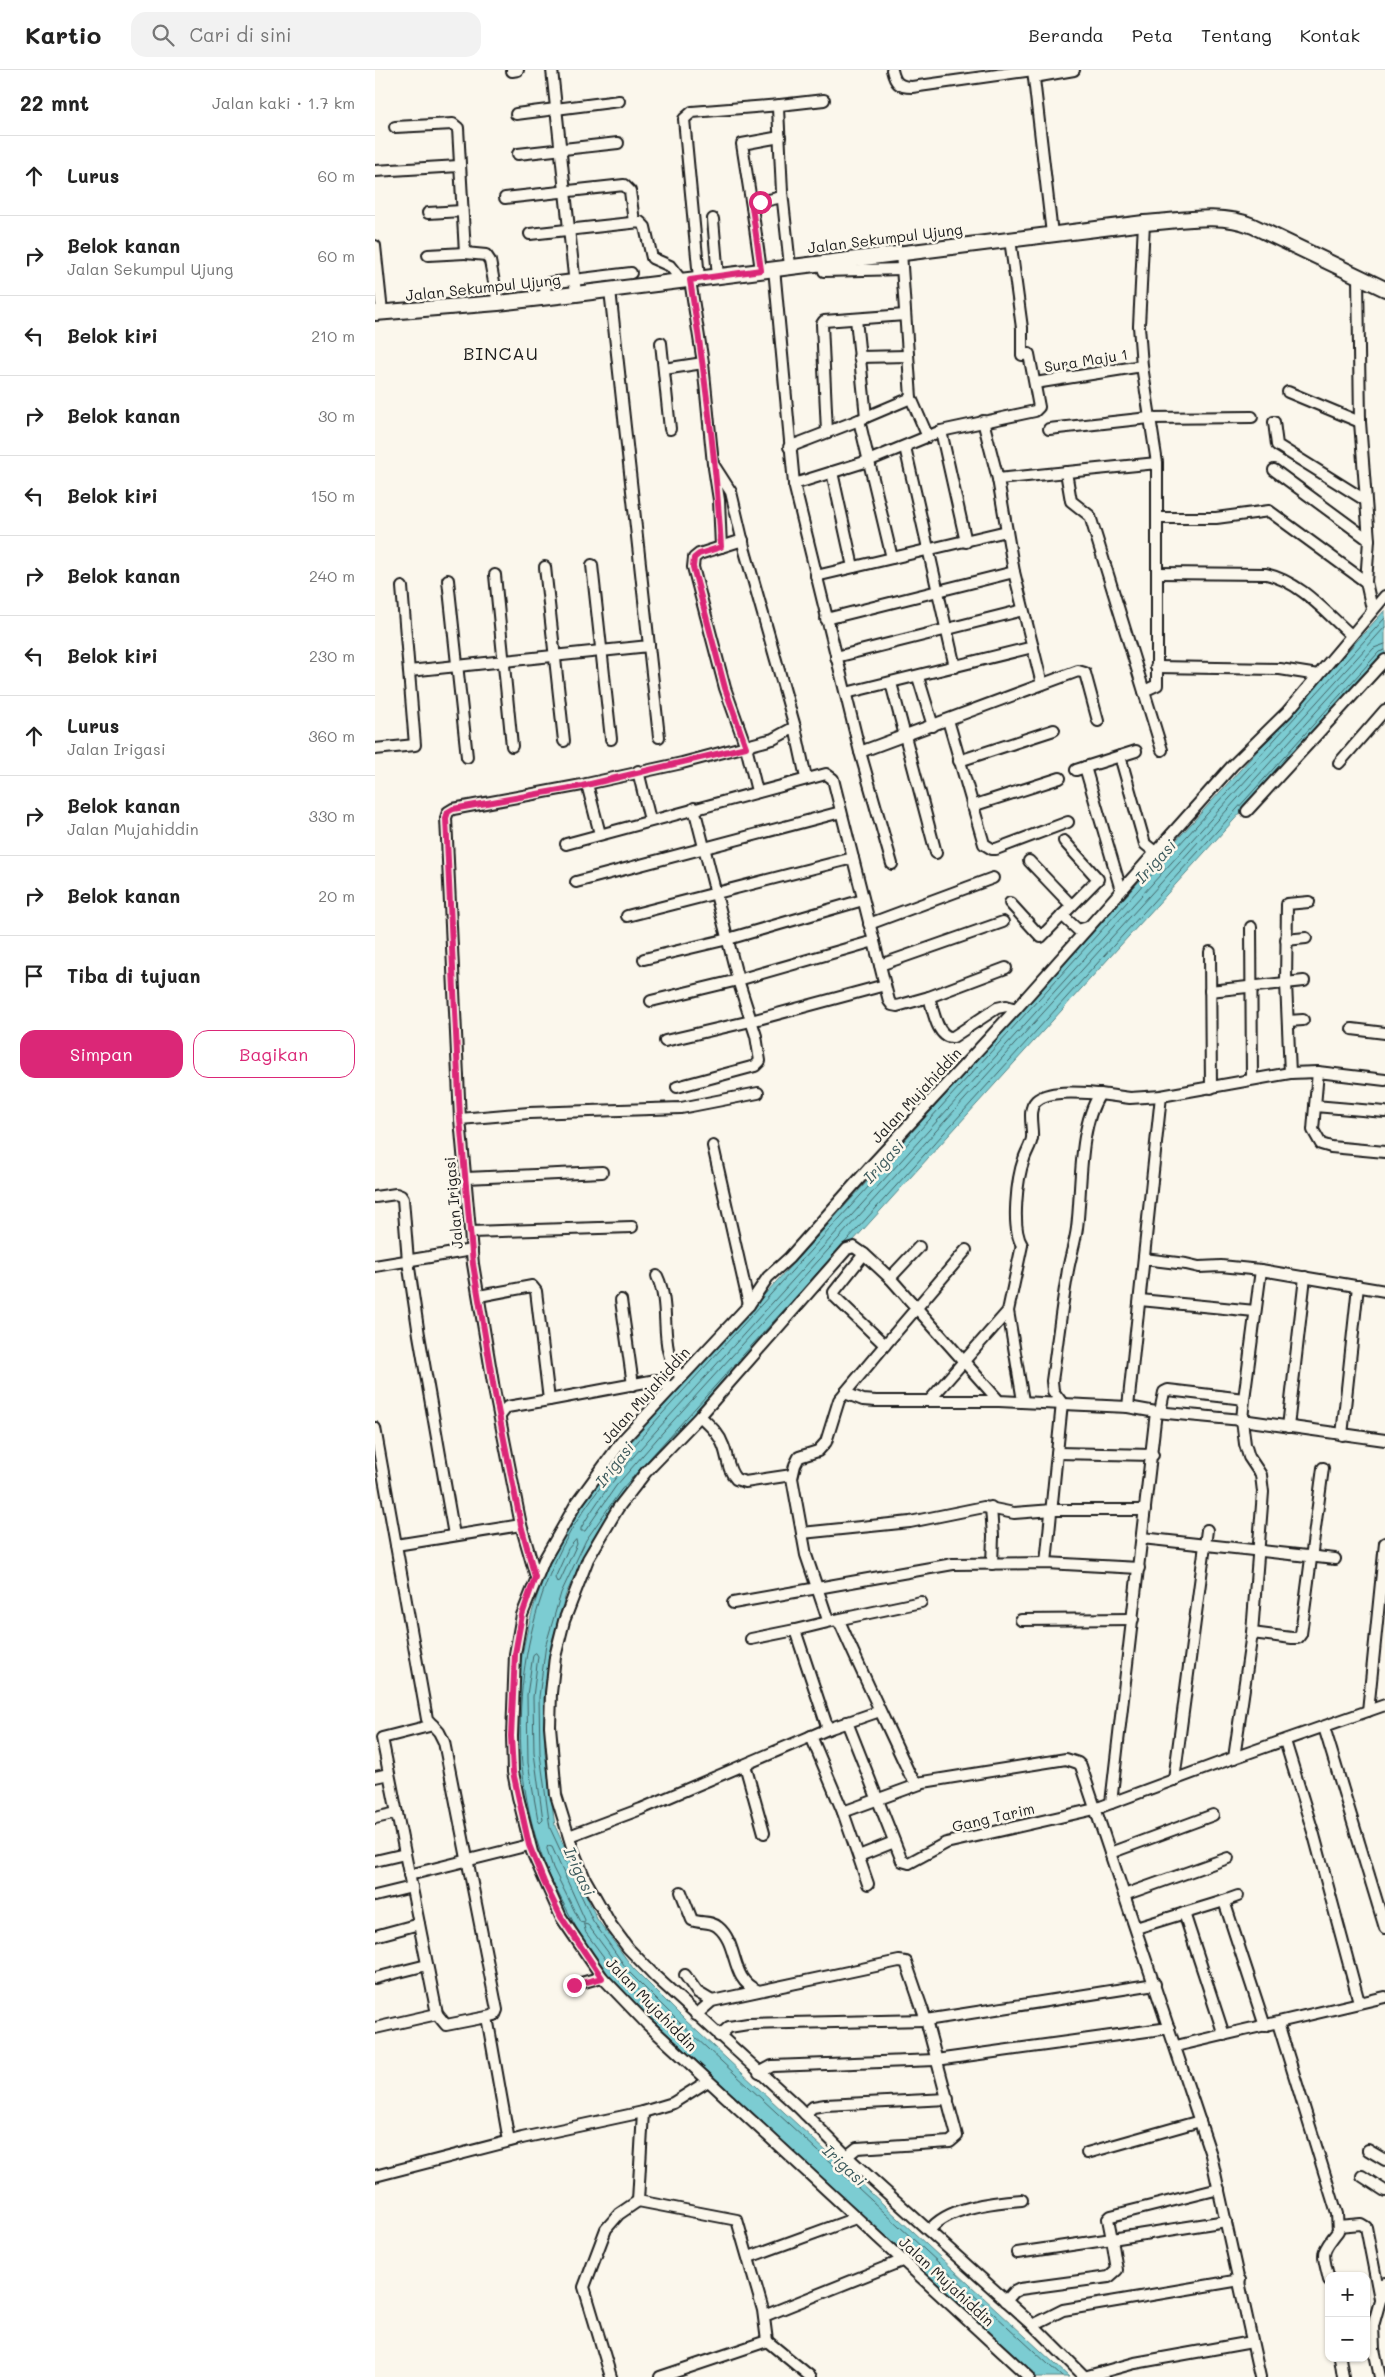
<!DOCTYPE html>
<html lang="id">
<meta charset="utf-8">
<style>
body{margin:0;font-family:Mali,sans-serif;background:#f2f2f2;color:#222}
.controls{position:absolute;right:15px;bottom:15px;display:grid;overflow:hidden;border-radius:10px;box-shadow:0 1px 4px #0004}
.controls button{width:45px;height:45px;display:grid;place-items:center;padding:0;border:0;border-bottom:1px solid #e0e0e0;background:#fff;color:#222;font:25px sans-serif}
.stop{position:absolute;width:15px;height:15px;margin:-11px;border:4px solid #db2777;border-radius:50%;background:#fff}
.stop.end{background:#db2777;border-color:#fff;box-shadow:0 1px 5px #0008}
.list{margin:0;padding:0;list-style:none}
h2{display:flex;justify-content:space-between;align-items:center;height:65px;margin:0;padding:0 20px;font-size:21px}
h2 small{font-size:16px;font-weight:400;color:#767676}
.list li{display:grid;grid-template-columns:32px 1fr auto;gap:15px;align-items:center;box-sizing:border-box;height:80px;padding:0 20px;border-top:1px solid #e0e0e0}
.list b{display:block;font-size:19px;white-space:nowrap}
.list p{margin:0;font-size:16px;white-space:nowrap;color:#767676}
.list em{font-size:16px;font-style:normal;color:#767676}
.actions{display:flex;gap:10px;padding:15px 20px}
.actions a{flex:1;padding:11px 0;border:1px solid #db2777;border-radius:15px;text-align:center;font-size:18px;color:#db2777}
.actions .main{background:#db2777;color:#fff}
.icon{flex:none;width:28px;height:28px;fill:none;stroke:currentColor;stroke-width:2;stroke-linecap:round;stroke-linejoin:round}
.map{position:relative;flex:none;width:1010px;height:2307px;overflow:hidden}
header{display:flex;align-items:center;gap:30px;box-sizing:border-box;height:70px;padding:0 25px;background:#fff;border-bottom:1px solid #e0e0e0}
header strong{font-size:24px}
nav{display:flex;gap:28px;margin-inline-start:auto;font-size:18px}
.search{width:350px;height:45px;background:#f2f2f2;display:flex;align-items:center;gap:12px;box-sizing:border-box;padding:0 18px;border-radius:15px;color:#767676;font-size:19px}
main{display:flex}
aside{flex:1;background:#fff}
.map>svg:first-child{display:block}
.water{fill:#7bccd2;stroke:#558689}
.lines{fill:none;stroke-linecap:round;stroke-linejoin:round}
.shore{stroke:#426265;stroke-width:1}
.minor-casing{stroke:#1c1c1c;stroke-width:14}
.major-casing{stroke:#1c1c1c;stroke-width:18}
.minor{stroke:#fbf7ec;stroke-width:10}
.major{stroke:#fbf7ec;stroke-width:14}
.route{stroke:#db2777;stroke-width:6}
.labels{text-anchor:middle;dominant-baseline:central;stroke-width:5;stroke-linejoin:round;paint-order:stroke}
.street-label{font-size:15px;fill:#1c1c1c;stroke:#fbf7ec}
.water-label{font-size:16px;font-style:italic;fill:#3d5a5c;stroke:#fbf7ec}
.quarter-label{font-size:18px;letter-spacing:1px;fill:#1c1c1c;stroke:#fbf7ec}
</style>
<header>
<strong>Kartio</strong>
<div class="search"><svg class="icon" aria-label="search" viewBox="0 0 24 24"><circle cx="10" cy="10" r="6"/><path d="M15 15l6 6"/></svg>Cari di sini</div>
<nav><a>Beranda</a><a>Peta</a><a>Tentang</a><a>Kontak</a></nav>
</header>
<main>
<aside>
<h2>22 mnt<small>Jalan kaki · 1.7 km</small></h2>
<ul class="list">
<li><svg class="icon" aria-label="ahead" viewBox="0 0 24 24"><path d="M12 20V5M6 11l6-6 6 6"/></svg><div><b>Lurus</b></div><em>60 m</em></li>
<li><svg class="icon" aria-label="right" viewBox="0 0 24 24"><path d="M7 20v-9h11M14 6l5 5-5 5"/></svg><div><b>Belok kanan</b><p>Jalan Sekumpul Ujung</p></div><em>60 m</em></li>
<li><svg class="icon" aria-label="left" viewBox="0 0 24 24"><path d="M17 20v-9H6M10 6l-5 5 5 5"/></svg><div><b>Belok kiri</b></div><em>210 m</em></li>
<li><svg class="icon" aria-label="right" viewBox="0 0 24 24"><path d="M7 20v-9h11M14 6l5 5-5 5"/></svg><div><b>Belok kanan</b></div><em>30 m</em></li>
<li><svg class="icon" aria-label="left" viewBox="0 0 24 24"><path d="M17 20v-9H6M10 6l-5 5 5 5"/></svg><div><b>Belok kiri</b></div><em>150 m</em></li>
<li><svg class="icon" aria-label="right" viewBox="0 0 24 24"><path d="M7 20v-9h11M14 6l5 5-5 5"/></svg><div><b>Belok kanan</b></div><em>240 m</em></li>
<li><svg class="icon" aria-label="left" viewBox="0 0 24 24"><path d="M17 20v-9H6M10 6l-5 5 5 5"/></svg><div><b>Belok kiri</b></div><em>230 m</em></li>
<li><svg class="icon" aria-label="ahead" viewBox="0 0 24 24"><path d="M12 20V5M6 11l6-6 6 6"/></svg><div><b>Lurus</b><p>Jalan Irigasi</p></div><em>360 m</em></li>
<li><svg class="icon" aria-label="right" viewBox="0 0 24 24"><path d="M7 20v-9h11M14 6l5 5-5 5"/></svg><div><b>Belok kanan</b><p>Jalan Mujahiddin</p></div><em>330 m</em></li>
<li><svg class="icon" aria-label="right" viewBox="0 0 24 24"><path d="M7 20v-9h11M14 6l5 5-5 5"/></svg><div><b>Belok kanan</b></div><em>20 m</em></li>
<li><svg class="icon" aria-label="arrive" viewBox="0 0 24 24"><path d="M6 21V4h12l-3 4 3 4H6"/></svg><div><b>Tiba di tujuan</b></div></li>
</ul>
<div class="actions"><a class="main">Simpan</a><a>Bagikan</a></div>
</aside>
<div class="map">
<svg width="1010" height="2307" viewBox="0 0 1010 2307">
<rect width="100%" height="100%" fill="#fbf7ec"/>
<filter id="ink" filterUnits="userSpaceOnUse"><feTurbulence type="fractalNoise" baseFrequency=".02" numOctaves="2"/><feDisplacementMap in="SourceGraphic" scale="10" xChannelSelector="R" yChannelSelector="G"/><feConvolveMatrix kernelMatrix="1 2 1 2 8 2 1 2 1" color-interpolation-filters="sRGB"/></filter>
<g filter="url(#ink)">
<!-- water -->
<path class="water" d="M 1010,540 L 1010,583 L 250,1423 L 215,1473 L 191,1524 L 176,1574 L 169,1628 L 170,1683 L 180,1756 L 222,1849 L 258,1898 L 310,1950 L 694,2307 L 655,2307 L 231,1910 C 207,1876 183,1841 168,1802 C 125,1698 134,1576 183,1475 C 197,1446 218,1420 237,1393 Z"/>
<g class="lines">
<!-- shore -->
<g class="shore">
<path d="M 1010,557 L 282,1360 C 254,1391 227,1422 206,1458 L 206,1461 L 210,1461 L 241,1416 L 288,1362 L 999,578 L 1010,574"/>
<polygon points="201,1470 202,1474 185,1511 182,1512 180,1508 193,1479"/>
<polygon points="161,1583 163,1586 158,1627 159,1683 168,1750 165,1753 163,1750 153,1693 152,1625 158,1585"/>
<polygon points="173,1776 177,1777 210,1850 209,1853 205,1852 178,1798 172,1779"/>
<polygon points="209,1854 213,1855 249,1904 248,1908 245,1908 240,1902 211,1863"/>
<path d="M 203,1861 C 193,1841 181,1821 172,1800 C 131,1697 138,1576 187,1477 C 210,1432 244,1393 277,1355 L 1010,548"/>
<polygon points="255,1915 259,1915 291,1948 291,1951 288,1951 255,1918"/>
<polyline points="249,1921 275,1948 530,2184"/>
<polyline points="687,2307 306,1954 254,1902 218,1851 175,1758 165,1684 164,1627 171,1574 186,1523 211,1470 246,1420 1004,582 1010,580"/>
</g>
<!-- minor casing -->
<g class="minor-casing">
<g id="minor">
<polyline points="177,0 201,224"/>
<path d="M 517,0 C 520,13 524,17 537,17 L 658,0 L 677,164"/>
<polyline points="137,1 143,0"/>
<polyline points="659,7 699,0"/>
<polyline points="141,44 244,31"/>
<polyline points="20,57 78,54 83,58 90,183 111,185 115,191 123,233"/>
<polyline points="143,84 243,73"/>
<polyline points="0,101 84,96"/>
<polyline points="130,128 249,115 255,121 259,152"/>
<polyline points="377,137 367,74 405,67"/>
<polyline points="53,143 87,141"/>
<polyline points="338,149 343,207"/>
<polyline points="155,164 265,152 270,157 277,188 295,196 307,211"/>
<polyline points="0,176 7,242"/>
<polyline points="526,182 536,328 553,367"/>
<polyline points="53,185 90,183"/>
<polyline points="446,192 449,201 527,199"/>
<polyline points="415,196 407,122 403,38 405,35 449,30"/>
<polyline points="399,198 419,414 485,682 517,794"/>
<polyline points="386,200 377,137 380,133 407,127"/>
<polyline points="983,206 985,352 994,470 991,512 997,539"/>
<polyline points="324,208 309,49 317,42 405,35"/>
<polyline points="171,227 170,217 174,213 256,203"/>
<polyline points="481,249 491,347"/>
<polyline points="286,273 295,359"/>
<polyline points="484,287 533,286"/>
<polyline points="289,299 328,293"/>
<polyline points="660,313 767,296"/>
<polyline points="913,322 985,352"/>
<polyline points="484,350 517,488"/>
<polyline points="608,351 623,409 782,393"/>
<polyline points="899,352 902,375 990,430"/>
<polyline points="674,359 774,348 877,347"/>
<polyline points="566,361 591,472"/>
<polyline points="452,362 447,254 449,251 530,245"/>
<polyline points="414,377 484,350 536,328"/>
<polyline points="530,377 580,597"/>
<polyline points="339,398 344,430 346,477"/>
<polyline points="899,400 994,470"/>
<polyline points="457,402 478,497"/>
<polyline points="691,402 696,431 715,446 787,680"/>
<polyline points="623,409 639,502 667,614"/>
<polyline points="419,414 493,391 566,361 660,341 664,337 654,284 647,285 647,258 635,169"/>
<polyline points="783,448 841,448 894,441 991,512"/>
<polyline points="368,470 324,484 319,488 318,497 350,618 371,677 382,721"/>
<polyline points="217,495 236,669"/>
<polyline points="170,497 189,671"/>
<path d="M 783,503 L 891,504 C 926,512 950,542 976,565"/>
<polyline points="120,505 137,676"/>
<polyline points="441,506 632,461"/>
<polyline points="73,510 92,687"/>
<polyline points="451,549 639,502"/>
<polyline points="274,576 284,667"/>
<polyline points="461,587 648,540"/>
<polyline points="781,597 905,599 943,605"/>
<polyline points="34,601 274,576 235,220"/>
<polyline points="543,607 558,656"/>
<polyline points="516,613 561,783"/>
<polyline points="769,621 782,615 782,393 767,296 764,256 769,153"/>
<polyline points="471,623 658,577"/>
<polyline points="573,650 609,774 617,779 621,779 693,752"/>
<polyline points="420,657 431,708"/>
<polyline points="0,679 40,675 27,517"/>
<polyline points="485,682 703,601 710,603 723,651"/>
<polyline points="745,686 770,774 780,782"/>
<polyline points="584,691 679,660"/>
<polyline points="964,693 1010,640"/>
<polyline points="710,697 746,820"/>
<polyline points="701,700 761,681"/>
<polyline points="263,701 275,750"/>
<polyline points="212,714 225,764"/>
<polyline points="597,736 685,708"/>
<polyline points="872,741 1010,590"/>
<path d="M 191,774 L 451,704 L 458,709 L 514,931 L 517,935 L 522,936 L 554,927 C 558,939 562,969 578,967 L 622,938 L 631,936 L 641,939"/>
<polyline points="654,791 696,835"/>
<polyline points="201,812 466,742"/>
<polyline points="635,833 666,867 723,809 689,771"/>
<polyline points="687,845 703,860 713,857"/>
<polyline points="252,846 478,788"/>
<polyline points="494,854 618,808"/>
<polyline points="876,857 877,1009"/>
<polyline points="911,870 931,868"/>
<polyline points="835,882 836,1018"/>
<polyline points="269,889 353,869 488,830"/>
<polyline points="505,895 628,852"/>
<polyline points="835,921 929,911"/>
<polyline points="554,927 631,898"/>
<polyline points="276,931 363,910 499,871"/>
<polyline points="913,951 928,950"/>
<polyline points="977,959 1010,963"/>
<polyline points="290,971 376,951 510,915"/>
<polyline points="943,1002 940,1036 1010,1042"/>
<polyline points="915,1003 911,913 912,834 934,832"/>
<polyline points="302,1017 380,996 385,991 381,966 363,910 319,738"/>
<polyline points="940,1036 938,1060 946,1074 956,1077 1010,1082"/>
<polyline points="85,1049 71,748 73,742 78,739 207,715 307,693 398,669 420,657 370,481 356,422 338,394 328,293 315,210"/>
<polyline points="338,1076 374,1235"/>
<polyline points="91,1108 227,1102"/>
<polyline points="0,1127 21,1124 26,1126 28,1129 33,1191 44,1265 79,1465"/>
<polyline points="96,1162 257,1157"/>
<polyline points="544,1177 515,1208 624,1331 753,1337 781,1342 736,1733"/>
<polyline points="489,1184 479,1177 472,1179 325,1346 271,1402 243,1438 213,1489 189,1551 180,1587 176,1623 175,1656 181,1725 198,1780 210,1809 236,1855 253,1878 280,1906 423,2037 479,2093 658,2255 710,2307"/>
<polyline points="769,1189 811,1194 824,1197 846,1196 886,1200 1010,1221"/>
<polyline points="0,1196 97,1180"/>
<path d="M 282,1206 C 298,1240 281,1278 306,1307"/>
<polyline points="515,1208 489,1184 459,1222 460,1227 510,1275 591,1180"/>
<polyline points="104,1226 157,1216 161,1221 174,1330 132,1337 125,1346"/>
<polyline points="246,1230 258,1315"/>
<polyline points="765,1230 880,1241"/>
<polyline points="470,1323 488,1330 501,1331 624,1331"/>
<polyline points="869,1329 886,1200"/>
<polyline points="174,1330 281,1310 296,1317"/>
<polyline points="554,1331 633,1241"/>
<path d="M 648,1331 L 633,1241 L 647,1175 C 636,1159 642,1108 649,1089 C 651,1082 656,1075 657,1068 C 658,1056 652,1040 661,1031 C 674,1019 709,1023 725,1024"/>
<polyline points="753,1337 786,1026"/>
<polyline points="781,1342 867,1350 1010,1370"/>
<polyline points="785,1342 789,1322 793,1320 869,1329 867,1350 870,1374 874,1387 886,1405 888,1422 877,1563 859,1688"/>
<path d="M 325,1346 C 334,1355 344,1363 348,1375 C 353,1386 352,1400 361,1409 L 370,1412 L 417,1405"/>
<polyline points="913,1357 930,1207"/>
<polyline points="0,1358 21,1475 146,1455"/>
<polyline points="967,1365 983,1216"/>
<polyline points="682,1383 778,1385"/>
<polyline points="616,1437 618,1466 617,1494"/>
<polyline points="427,1463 535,1452 609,1437 639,1443 678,1440 770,1440"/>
<polyline points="767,1468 960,1489"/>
<polyline points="21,1475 52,1649 64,1662 69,1672 122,1940 120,1945 112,1947 134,2071"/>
<path d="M 671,1493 L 687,1333 L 678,1321 L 677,1311 C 682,1276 686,1241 692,1206 C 694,1190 700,1174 702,1158 C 707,1119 703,1057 725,1024 L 755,1028 L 786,1026 L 915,1003 L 943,1002 L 1010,1010"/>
<polyline points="161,1507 146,1455 119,1319 98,1194 85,1049 154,1043 306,1038 383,1023"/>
<polyline points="358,1533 578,1494 671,1493 764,1498"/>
<polyline points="453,1550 431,1485 417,1408 420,1395 424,1387 443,1381 451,1372 464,1330 510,1275"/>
<polyline points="461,1550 546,1532"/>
<polyline points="646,1550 758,1549"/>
<polyline points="877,1563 917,1568 923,1568 926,1564 948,1398"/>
<polyline points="376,1569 420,1560"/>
<path d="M 505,1641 L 453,1659 L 420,1560 L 461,1550 L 466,1555 C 488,1605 512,1655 535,1705 L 542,1713 L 691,1689 L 703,1693 L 706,1696 L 836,2085 L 885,2307"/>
<polyline points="993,1641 1010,1473"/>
<polyline points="472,1652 527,1791 534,1793 571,1773 720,1739 847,1692 1010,1635"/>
<polyline points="58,1655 7,1668 62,1944"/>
<polyline points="949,1657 1010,1858"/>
<polyline points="436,1666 468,1742 493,1814"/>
<polyline points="910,1671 939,1765 984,1932"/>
<polyline points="370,1695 389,1763"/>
<polyline points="0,1707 14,1704"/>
<polyline points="799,1710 832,1460"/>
<polyline points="468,1742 545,1714"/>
<polyline points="0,1748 22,1743"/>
<polyline points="194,1766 266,1739 453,1659"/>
<polyline points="735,1783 838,1745"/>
<polyline points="484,1786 519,1772"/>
<polyline points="0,1791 30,1784"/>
<polyline points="34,1805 154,1775"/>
<path d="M 306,1822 L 317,1850 C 326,1854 335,1850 343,1857 C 364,1874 355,1910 382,1920"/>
<polyline points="749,1825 853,1788"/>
<polyline points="0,1826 37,1817"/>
<polyline points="849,1831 863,1826"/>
<polyline points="809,1843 849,1965"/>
<polyline points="761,1858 849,1831 890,1956"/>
<polyline points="0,1866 44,1854"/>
<polyline points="310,1905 322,1922 337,1931"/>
<polyline points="0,1908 52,1895"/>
<polyline points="199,1915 227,1907"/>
<polyline points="321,1945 337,1931 524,1891 531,1892 551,1950 582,2066 575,2072 482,2078 472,2086"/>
<path d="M 903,1953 L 962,2144 L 963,2161 C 944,2185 948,2182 954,2210"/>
<polyline points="0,1958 62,1944 71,1955 112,1947"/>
<polyline points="344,1966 354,1957 373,1954 551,1950 780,1914"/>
<polyline points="801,1976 1010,1927"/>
<polyline points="384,2003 397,1996 561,1990 794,1958"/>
<polyline points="268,2042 263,2131 362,2150 388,2240 392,2271 285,2307"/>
<polyline points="430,2044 438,2037 450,2035 573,2029"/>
<polyline points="993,2080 1010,2090"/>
<polyline points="712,2083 825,2051"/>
<polyline points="0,2106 147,2068 268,2042 298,2033 333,2011"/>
<polyline points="987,2106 1010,2121"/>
<polyline points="844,2119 736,2146 733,2149 737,2169 851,2151"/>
<polyline points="963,2156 986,2154 991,2157 1005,2229"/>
<path d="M 554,2161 C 571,2137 618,2132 647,2130"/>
<polyline points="374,2187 481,2148"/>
<polyline points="631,2231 639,2222 645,2219 734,2207 742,2200 737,2169 642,2183"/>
<polyline points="389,2246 529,2190"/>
<polyline points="658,2255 688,2240 865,2210"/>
<polyline points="392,2271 436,2307"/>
<polyline points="965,2288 968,2307"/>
<polyline points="236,2307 209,2217 231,2159 244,2144 263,2131"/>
<polyline points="654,2307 271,1953 227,1907 186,1847 157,1782 143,1727 138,1702 137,1666 140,1584 147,1545 169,1490 201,1434 247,1371 374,1235 393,1207 414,1188 494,1098 641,939 857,696 912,642 1010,526"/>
<polyline points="709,2307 760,2293 877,2272"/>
<polyline points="1005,2307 999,2279 998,2256 1010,2213"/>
</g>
</g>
<!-- major casing -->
<g class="major-casing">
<path id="major" d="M 0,243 L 123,233 L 201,224 L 769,153 C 804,151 845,142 878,156 L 1010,219"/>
</g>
<!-- minor -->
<use href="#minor" class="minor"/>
<!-- major -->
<use href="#major" class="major"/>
</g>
</g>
<g class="lines" filter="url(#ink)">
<!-- route -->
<path class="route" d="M 199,1915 L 227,1908 L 186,1847 L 169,1812 L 154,1775 L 138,1702 L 136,1666 L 140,1584 L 147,1545 L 160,1507 L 146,1455 L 119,1319 L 98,1194 L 85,1049 L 71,748 L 73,742 L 78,739 L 207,716 L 371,677 L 350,618 L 318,497 L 319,488 L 324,484 L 346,477 C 341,387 329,298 315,210 L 386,200 L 377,137 L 385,132"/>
</g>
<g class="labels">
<!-- street labels -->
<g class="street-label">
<text transform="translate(510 168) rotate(-7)">Jalan Sekumpul Ujung</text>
<text transform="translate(108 217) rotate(-6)">Jalan Sekumpul Ujung</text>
<text transform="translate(711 290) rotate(-9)">Sura Maju 1</text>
<text transform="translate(541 1025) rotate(-47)">Jalan Mujahiddin</text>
<text transform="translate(78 1133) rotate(-95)">Jalan Irigasi</text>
<text transform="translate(270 1325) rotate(-48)">Jalan Mujahiddin</text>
<text transform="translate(618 1747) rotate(-13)">Gang Tarim</text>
<text transform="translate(277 1934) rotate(46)">Jalan Mujahiddin</text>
<text transform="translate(572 2211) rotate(43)">Jalan Mujahiddin</text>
</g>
<!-- water labels -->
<g class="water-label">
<text transform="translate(780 791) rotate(-48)">Irigasi</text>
<text transform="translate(508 1091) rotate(-48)">Irigasi</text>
<text transform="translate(239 1394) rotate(-52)">Irigasi</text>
<text transform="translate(205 1801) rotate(65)">Irigasi</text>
<text transform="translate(470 2095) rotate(43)">Irigasi</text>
</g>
<!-- quarter labels -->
<g class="quarter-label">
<text x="126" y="283">BINCAU</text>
</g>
</g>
</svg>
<div class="controls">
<button>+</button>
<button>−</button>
</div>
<div class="stop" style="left:385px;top:132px"></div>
<div class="stop end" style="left:199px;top:1915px"></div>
</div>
</main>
